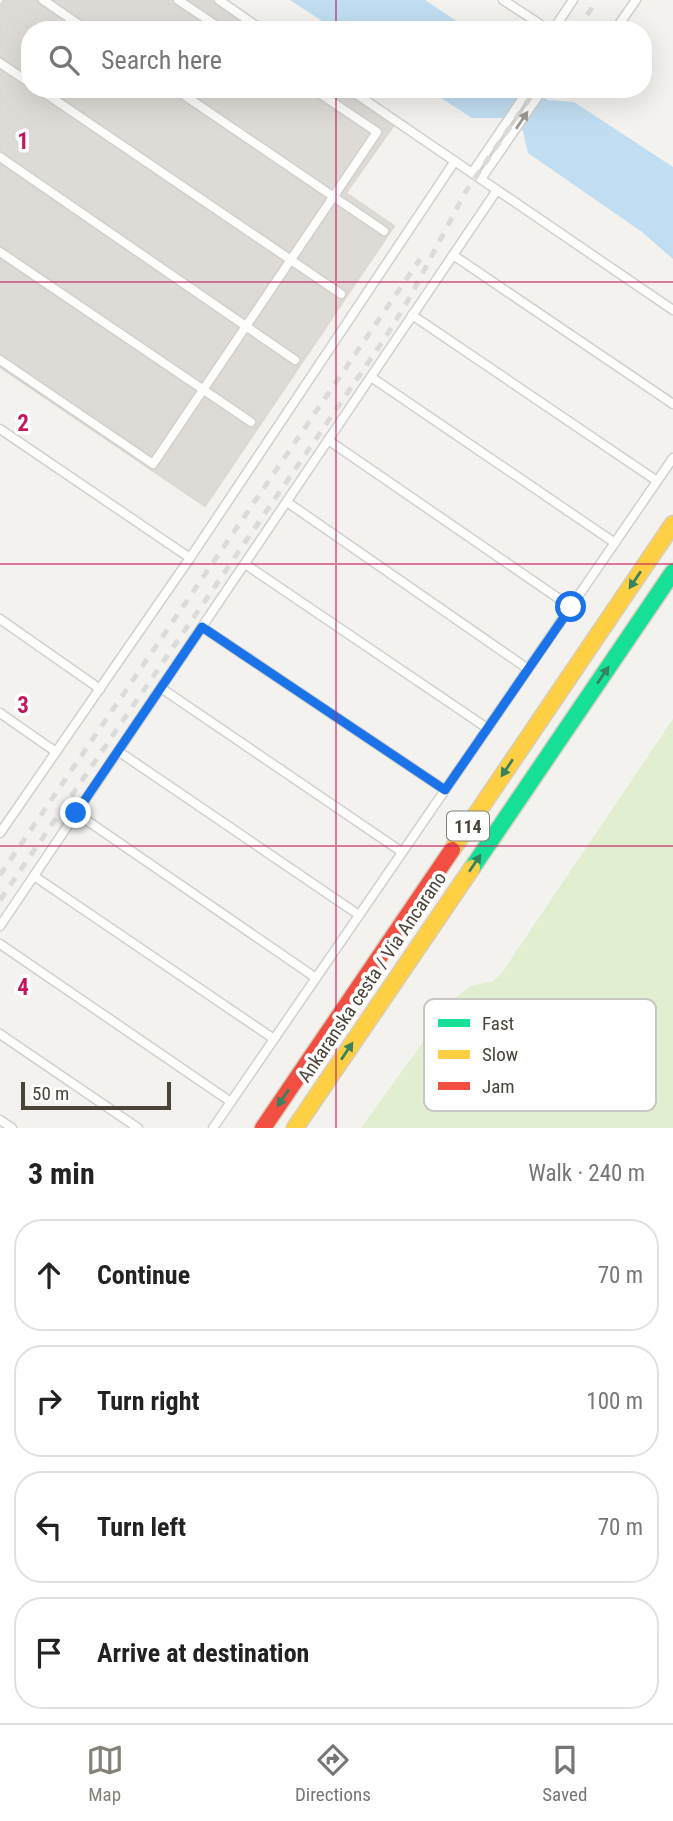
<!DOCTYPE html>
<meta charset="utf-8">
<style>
body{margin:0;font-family:"Roboto Condensed",sans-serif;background:#f2f2f2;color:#222}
.scale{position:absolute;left:21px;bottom:18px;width:150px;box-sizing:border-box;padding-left:7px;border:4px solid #4b4439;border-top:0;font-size:19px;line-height:24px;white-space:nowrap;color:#4b4439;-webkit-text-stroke:5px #fff;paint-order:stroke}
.stop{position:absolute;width:21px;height:21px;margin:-16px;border:5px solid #1a73e8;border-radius:50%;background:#fff}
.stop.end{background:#1a73e8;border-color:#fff;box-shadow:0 2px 7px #0008}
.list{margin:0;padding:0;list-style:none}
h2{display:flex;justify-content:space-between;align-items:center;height:91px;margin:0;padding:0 28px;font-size:30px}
h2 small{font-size:23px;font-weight:400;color:#767676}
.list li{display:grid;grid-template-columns:46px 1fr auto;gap:21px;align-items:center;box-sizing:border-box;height:112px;margin:0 14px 14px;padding:0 14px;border:2px solid #e0e0e0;border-radius:28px}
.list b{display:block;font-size:26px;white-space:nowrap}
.list em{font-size:23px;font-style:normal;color:#767676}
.icon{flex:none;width:38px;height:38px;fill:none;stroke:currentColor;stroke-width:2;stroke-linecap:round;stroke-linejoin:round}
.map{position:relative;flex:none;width:673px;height:1128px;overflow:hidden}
.search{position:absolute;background:#fff;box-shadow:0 7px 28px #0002;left:21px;right:21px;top:21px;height:77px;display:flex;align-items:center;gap:18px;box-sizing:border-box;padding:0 24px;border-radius:28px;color:#767676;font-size:26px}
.sheet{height:595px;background:#fff}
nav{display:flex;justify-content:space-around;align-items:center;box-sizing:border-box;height:98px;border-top:2px solid #e0e0e0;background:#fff;font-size:19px;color:#767676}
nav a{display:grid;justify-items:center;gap:4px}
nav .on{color:#868178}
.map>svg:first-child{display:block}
.green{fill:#e1eecf}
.water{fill:#c0ddf1}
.building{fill:#dedbd6;stroke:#dcd9d4;stroke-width:2}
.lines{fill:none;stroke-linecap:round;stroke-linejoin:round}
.lane-casing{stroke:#d2d0cb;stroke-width:11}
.fast-casing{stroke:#d6cebb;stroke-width:19}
.slow-casing{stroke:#d6cebb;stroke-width:19}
.jam-casing{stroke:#d6cebb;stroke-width:19}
.lane{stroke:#fdfdfc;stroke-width:8}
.fast{stroke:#16e098;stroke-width:16}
.slow{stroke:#ffcf43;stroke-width:16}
.jam{stroke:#f24e42;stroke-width:16}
.rail{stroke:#dbdbda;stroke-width:5;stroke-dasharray:9 9;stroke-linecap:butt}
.oneway{fill:#9b9791}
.oneway2{fill:#36825f}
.route{stroke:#1a73e8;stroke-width:9}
.grid{fill:none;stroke:#c2185b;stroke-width:2;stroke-opacity:0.55}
.labels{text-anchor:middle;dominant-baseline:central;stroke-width:7;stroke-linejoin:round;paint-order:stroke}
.shield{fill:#fff;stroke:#817c74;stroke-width:2}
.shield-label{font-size:18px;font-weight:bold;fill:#4b4439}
.street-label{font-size:19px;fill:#4b4439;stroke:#fff}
.key{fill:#fff;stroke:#c9c7c4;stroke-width:2}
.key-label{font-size:19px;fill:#4b4439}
.grid-label{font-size:23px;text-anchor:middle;font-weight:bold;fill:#c2185b;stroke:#fff;stroke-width:7;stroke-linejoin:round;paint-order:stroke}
</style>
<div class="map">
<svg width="673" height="1128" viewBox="0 0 673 1128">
<rect width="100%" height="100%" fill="#f4f2ee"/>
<!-- green -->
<polygon class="green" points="673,719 673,1128 361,1128 455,998 471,986 493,981 501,974"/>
<!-- water -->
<g class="water">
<polygon points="290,0 425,0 470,30 336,30"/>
<polygon points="427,89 529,89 548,100 574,102 673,167 673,259 642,232 528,153 523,131 503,118 472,118"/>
</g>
<!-- building -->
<polygon class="building" points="4,0 210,0 253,30 30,30 30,89 341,89 394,125 346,193 394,226 205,506 0,367 0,6"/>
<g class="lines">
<!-- lane casing -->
<g class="lane-casing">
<g id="lane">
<polyline points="43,0 87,30"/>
<polyline points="178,0 223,30"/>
<polyline points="219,0 262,30"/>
<polyline points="503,0 549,30"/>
<polyline points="553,30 573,0"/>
<polyline points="615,30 636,0"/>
<polyline points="0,63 30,83"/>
<polyline points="39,89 341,294"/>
<polyline points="175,89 384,231"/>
<polyline points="349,89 673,310"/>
<polyline points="0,157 295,360"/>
<polyline points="472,173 529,89"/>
<polyline points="481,179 543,89"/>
<polyline points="0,252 251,422"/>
<polyline points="453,255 673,404"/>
<polyline points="412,315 657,481"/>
<polyline points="0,360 153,464 377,132 313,89"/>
<polyline points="371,377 615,543"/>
<polyline points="0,429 190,558 0,833"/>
<polyline points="328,440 571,607"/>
<polyline points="287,502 528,669"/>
<polyline points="190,558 455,161"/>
<polyline points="245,564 487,728"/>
<polyline points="0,619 100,689"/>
<polyline points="202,627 445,790"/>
<polyline points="161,688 402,852"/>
<polyline points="0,713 56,752"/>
<polyline points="118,751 359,915"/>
<polyline points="76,813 316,978"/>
<polyline points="34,876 274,1039"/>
<polyline points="0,926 497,190"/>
<polyline points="0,944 231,1102"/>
<polyline points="0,1034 138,1128"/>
<polyline points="0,1120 12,1128"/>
<polyline points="213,1128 673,458"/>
</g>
</g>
<!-- fast casing -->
<g class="fast-casing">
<polyline id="fast" points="472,868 673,572"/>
</g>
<!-- slow casing -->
<g class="slow-casing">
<g id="slow">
<polyline points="452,850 673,524"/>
<polyline points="295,1128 472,868"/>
</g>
</g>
<!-- jam casing -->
<g class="jam-casing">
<polyline id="jam" points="263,1128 452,850"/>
</g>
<!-- lane -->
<use href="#lane" class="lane"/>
<!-- fast -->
<use href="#fast" class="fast"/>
<!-- slow -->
<use href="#slow" class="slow"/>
<!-- jam -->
<use href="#jam" class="jam"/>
<!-- rail -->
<g class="rail">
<polyline points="577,30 597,0"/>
<polyline points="0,875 420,259"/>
<polyline points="0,900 385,338 410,297 466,191 536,89"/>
</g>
</g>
<!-- one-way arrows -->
<defs><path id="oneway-solid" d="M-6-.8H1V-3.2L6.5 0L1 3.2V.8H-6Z" transform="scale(1.75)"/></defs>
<use class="oneway" href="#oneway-solid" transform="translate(522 120) rotate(-56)"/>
<g class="oneway2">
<use href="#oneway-solid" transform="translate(635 580) rotate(124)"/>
<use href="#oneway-solid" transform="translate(603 675) rotate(-56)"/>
<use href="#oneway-solid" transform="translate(507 768) rotate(124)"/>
<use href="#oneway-solid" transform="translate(475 863) rotate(-56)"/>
<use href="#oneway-solid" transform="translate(347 1051) rotate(-56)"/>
<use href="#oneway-solid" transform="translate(283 1098) rotate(124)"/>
</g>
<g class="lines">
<!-- route -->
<polyline class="route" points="76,813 202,627 445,790 571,607"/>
</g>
<!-- grid -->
<path class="grid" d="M 336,0 L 336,30M 336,89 L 336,1128M 0,282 L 673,282M 0,564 L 673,564M 0,846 L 673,846"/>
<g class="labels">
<!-- shield labels -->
<rect class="shield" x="447" y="811.5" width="42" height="29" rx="5"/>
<g class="shield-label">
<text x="468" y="826">114</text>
</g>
<!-- street labels -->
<g class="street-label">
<text transform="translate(372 977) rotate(-56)">Ankaranska cesta / Via Ancarano</text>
</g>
</g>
<!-- legend -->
<rect x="424" y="999" width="232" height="112" rx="10" class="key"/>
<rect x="438" y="1019" width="32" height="8" fill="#16e098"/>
<rect x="438" y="1050" width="32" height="9" fill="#ffcf43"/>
<rect x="438" y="1082" width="32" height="8" fill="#f24e42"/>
<g class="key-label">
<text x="482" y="1030">Fast</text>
<text x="482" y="1061">Slow</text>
<text x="482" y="1093">Jam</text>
</g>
<g class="grid-label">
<text x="23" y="149">1</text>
<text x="23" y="431">2</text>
<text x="23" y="713">3</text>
<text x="23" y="995">4</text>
</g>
</svg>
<div class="scale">50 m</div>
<div class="stop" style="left:571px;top:607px"></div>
<div class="stop end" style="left:76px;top:813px"></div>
<div class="search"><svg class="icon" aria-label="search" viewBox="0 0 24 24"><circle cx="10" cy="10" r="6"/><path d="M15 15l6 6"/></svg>Search here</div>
</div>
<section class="sheet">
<h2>3 min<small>Walk · 240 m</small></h2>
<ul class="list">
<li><svg class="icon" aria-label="ahead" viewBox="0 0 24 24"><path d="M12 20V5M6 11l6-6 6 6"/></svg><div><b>Continue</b></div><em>70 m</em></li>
<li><svg class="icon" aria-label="right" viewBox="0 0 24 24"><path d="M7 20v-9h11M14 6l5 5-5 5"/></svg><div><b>Turn right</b></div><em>100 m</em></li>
<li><svg class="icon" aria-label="left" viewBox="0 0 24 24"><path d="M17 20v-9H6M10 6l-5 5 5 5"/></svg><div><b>Turn left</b></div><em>70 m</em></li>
<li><svg class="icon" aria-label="arrive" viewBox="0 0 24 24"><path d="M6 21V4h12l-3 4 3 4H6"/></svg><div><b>Arrive at destination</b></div></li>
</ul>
</section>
<nav>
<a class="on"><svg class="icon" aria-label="map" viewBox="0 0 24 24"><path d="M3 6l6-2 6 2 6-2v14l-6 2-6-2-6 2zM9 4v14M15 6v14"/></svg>Map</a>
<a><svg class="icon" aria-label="directions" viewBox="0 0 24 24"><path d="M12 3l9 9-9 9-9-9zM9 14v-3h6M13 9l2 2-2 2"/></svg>Directions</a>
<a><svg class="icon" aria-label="saved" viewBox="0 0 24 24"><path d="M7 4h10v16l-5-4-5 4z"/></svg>Saved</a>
</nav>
